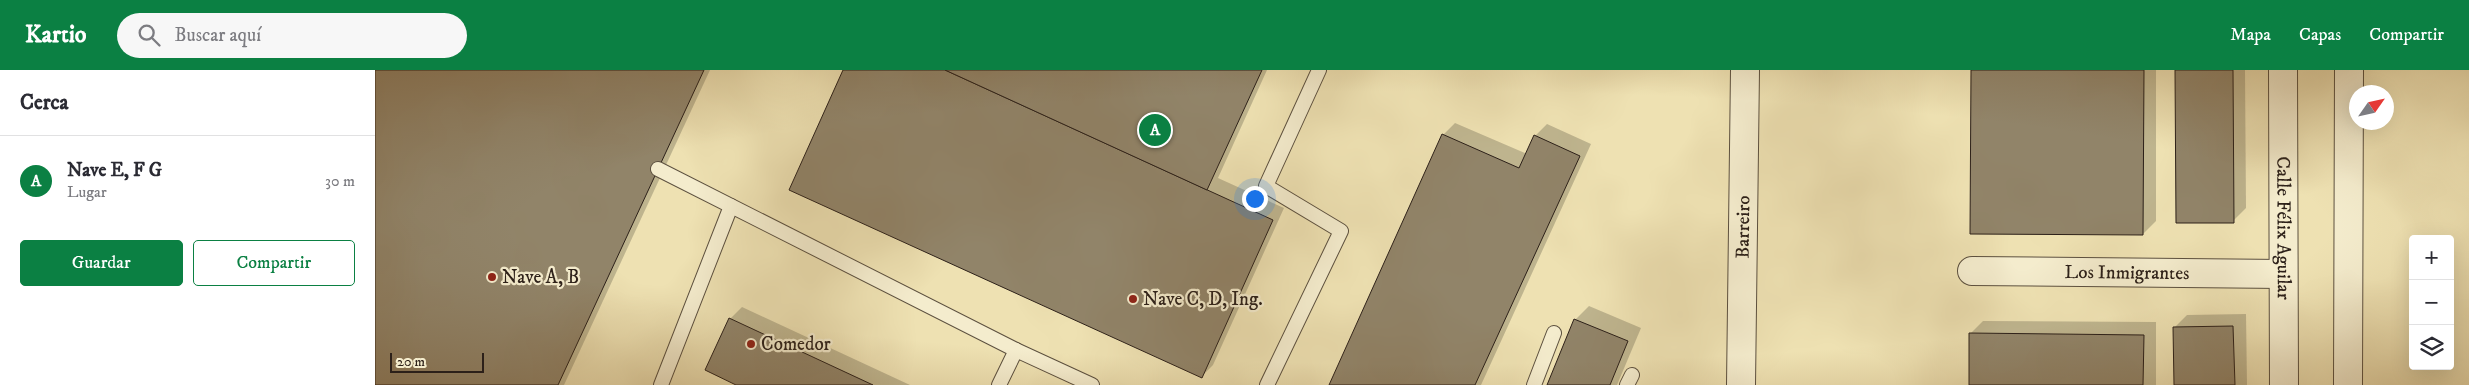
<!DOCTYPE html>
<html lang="es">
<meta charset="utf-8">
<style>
body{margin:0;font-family:"IM FELL DW Pica",serif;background:#f7f7f7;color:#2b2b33}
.controls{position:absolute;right:15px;bottom:15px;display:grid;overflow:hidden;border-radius:5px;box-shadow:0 5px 20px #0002}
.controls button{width:45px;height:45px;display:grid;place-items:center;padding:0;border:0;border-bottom:1px solid #e1e1e2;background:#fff;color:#2b2b33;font:25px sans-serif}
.compass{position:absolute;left:1974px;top:15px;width:45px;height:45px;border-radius:50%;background:#fff;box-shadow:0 5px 20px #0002;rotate:56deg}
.scale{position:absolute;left:15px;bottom:12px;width:94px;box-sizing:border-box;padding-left:5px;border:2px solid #2c2019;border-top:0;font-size:14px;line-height:18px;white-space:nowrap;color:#2c2019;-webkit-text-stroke:4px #f4eccd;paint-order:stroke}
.you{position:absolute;left:879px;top:128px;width:18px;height:18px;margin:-12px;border:4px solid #fff;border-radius:50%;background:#1a73e8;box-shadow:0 0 0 8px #1a73e833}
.badge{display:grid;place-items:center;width:32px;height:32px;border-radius:50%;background:#0b8043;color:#fff;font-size:16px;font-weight:700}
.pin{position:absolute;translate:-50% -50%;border:2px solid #fff;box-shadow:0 1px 5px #0006}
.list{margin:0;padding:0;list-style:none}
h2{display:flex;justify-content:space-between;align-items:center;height:65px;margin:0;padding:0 20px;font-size:21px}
h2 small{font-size:16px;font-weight:400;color:#7c7c81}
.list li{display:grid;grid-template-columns:32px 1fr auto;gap:15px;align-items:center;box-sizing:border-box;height:90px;padding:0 20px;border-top:1px solid #e1e1e2}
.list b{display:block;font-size:19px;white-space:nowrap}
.list p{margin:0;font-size:16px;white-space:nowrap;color:#7c7c81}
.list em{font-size:16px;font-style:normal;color:#7c7c81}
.actions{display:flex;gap:10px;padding:15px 20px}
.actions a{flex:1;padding:11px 0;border:1px solid #0b8043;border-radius:5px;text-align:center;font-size:18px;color:#0b8043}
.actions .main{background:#0b8043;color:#fff}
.icon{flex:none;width:28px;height:28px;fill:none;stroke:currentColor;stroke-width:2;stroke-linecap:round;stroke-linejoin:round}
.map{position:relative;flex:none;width:2094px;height:315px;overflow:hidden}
header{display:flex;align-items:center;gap:30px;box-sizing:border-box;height:70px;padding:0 25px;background:#0b8043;color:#fff}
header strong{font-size:24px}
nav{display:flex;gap:28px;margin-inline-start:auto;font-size:18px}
.search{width:350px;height:45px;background:#f7f7f7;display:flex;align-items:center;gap:12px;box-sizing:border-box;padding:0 18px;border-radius:28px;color:#7c7c81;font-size:19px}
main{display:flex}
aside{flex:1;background:#fff}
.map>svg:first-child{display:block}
.shadow{fill:#0003}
.building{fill:#918469;stroke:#2c2019}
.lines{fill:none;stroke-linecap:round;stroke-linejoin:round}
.service-casing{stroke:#5c503f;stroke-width:16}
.minor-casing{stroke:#5c503f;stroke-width:30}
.service{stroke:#f4eccd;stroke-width:14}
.minor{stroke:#f4eccd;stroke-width:28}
.poi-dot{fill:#8f2418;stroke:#f4eccd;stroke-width:2}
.labels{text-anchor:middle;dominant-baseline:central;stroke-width:4.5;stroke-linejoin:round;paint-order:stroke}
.street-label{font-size:19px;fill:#2c2019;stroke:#f4eccd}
.poi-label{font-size:19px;fill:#2c2019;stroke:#f4eccd;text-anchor:start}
</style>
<header>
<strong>Kartio</strong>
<div class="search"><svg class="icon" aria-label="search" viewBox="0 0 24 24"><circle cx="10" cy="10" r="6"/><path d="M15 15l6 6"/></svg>Buscar aquí</div>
<nav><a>Mapa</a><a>Capas</a><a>Compartir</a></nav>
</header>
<main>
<aside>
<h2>Cerca<small></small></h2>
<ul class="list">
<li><span class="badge">A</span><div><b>Nave E, F G</b><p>Lugar</p></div><em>30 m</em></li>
</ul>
<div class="actions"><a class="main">Guardar</a><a>Compartir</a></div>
</aside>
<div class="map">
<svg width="2094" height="315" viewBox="0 0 2094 315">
<rect width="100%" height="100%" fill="#eee1b2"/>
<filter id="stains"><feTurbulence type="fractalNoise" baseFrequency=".004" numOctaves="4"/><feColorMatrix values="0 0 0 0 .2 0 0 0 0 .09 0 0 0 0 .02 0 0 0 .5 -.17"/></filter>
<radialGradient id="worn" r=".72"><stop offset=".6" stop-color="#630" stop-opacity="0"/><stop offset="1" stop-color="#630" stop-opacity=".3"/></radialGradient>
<!-- shadow -->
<g class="shadow">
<polygon points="0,0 335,0 189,315 0,315"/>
<polygon points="470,0 892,0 843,108 909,138 838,295 826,307"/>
<polygon points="1597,0 1781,0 1781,151 1768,164"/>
<polygon points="1801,0 1870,0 1871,138 1858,151"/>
<polygon points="1080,53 1152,84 1160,66 1172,54 1216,74 1106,315 955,315 1068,65"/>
<polygon points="1214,236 1266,258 1242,315 1173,315 1200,250"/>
<polygon points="367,237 535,315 364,315 355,249"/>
<polygon points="1871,244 1872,315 1800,315 1799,258 1812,245"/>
<polygon points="1608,251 1781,252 1781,315 1595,315 1595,264"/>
</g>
<!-- building -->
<g class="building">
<polygon points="0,0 329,0 183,315 0,315"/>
<polygon points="468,0 570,0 898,150 827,308 414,120"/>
<polygon points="570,0 887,0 832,120"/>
<polygon points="1596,0 1769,0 1768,165 1595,164"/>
<polygon points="1800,0 1858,0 1859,153 1801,153"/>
<polygon points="1067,64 1144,98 1159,65 1205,86 1100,315 954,315"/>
<polygon points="354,248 498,315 361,315 330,300"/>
<polygon points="1199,249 1253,271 1235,315 1172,315"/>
<polygon points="1858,256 1860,315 1799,315 1798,257"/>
<polygon points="1594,263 1769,265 1768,315 1594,315"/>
</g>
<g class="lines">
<!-- service casing -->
<g class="service-casing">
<g id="service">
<polyline points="283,99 641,280 717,315"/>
<polyline points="286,315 356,136"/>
<polyline points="624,315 641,280"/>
<polyline points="892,315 966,161 891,116 944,0"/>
<polyline points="1159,315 1179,263"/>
<polyline points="1252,315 1257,305"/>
</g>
</g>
<!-- minor casing -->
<g class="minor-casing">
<g id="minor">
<path id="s1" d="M 1908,0 L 1909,315"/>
<path id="s2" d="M 1597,201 L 1908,204"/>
<path id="s3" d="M 1366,315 L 1370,0"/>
<polyline points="1973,315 1974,0"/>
</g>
</g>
<!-- service -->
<use href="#service" class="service"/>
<!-- minor -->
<use href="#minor" class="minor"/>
</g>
<!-- markers -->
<g class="poi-dot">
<circle cx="117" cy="207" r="5"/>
<circle cx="758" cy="229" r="5"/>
<circle cx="376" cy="274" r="5"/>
</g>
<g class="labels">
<!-- street labels -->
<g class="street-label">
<text stroke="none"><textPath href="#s3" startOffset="158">Barreiro</textPath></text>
<text stroke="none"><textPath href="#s1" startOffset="158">Calle Félix Aguilar</textPath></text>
<text stroke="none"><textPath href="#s2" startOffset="155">Los Inmigrantes</textPath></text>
</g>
<!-- poi labels -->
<g class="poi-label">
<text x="127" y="207">Nave A, B</text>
<text x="768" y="229">Nave C, D, Ing.</text>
<text x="386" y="274">Comedor</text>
</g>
</g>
<rect width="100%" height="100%" filter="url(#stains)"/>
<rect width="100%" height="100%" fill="url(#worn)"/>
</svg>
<div class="controls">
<button>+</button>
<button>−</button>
<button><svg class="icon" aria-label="layers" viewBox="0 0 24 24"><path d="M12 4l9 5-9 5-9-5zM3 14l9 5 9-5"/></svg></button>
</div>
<svg class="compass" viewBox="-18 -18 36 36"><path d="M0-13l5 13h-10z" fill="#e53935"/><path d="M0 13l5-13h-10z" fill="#7c7c81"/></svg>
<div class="scale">20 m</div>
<div class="you"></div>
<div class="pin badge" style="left:780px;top:60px">A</div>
</div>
</main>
